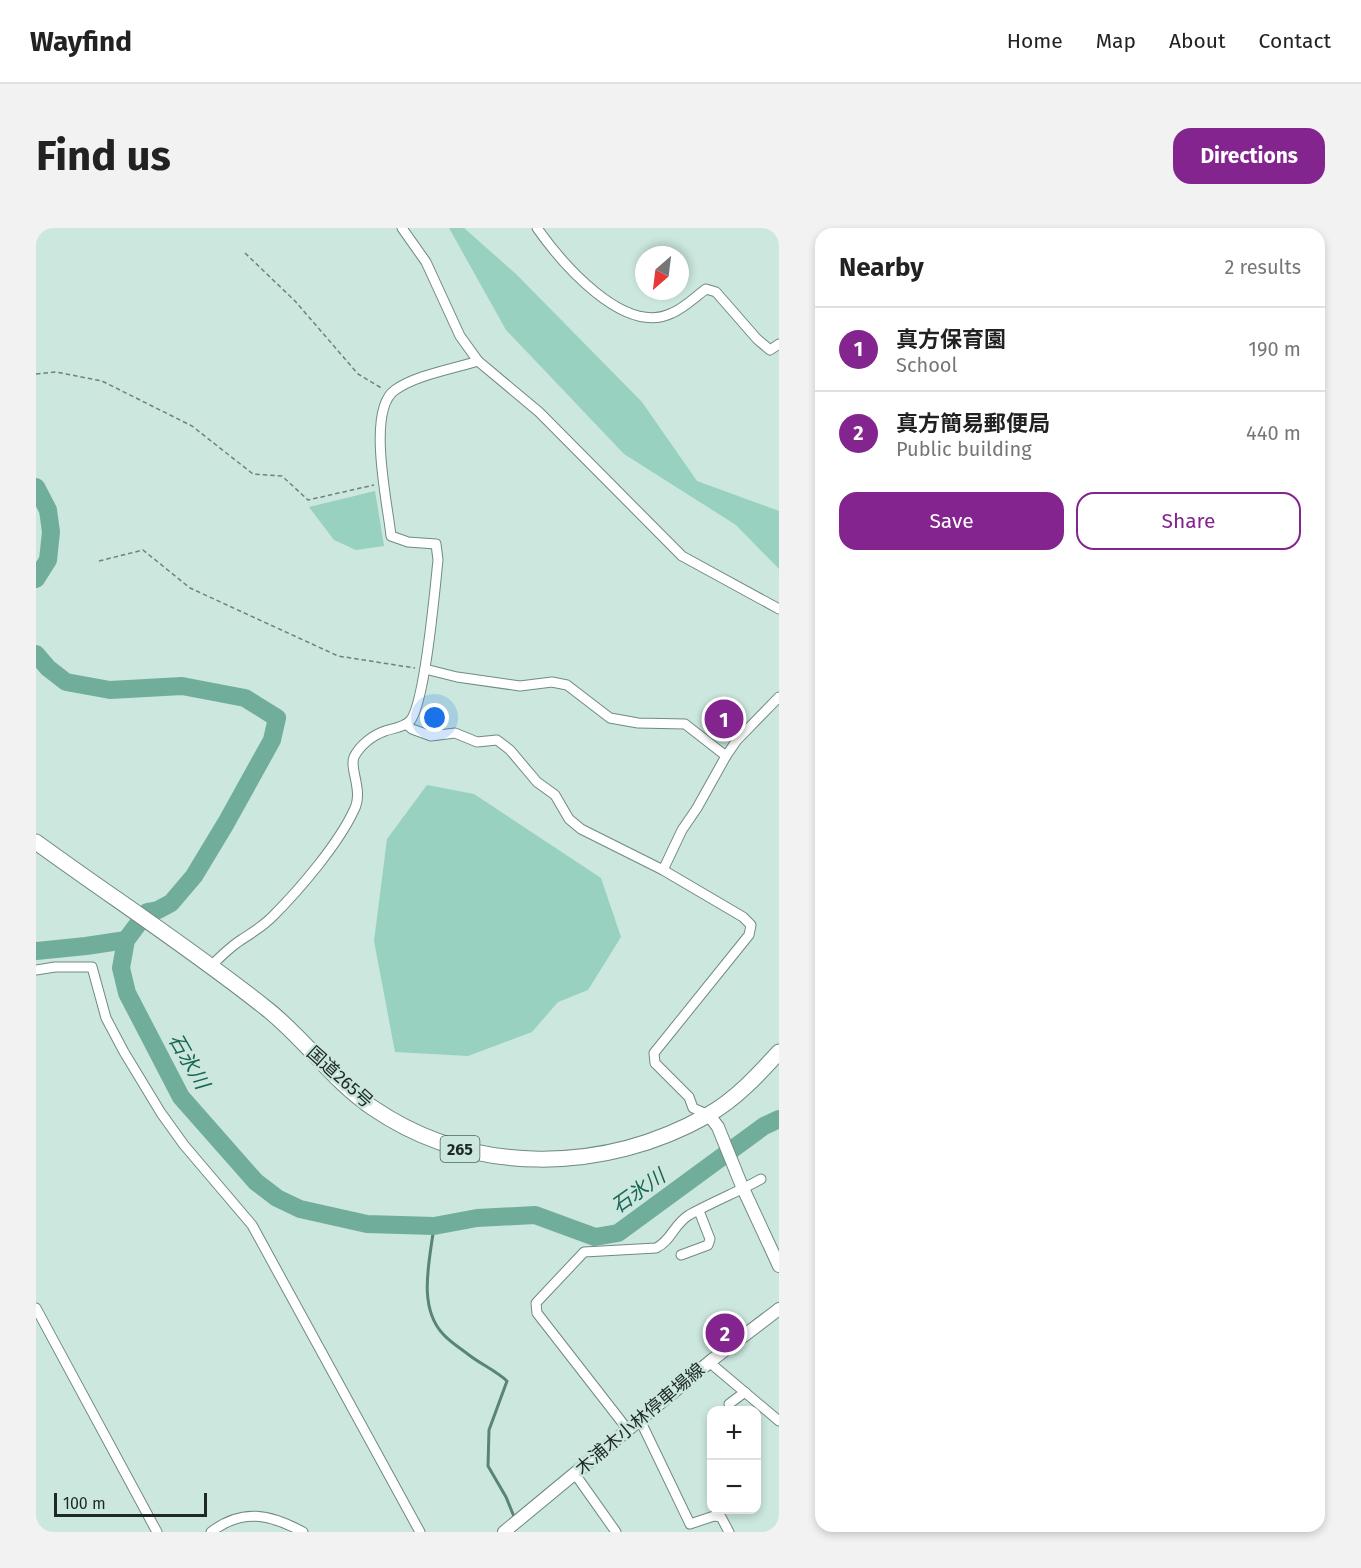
<!DOCTYPE html>
<meta charset="utf-8">
<style>
body{margin:0;font-family:"Fira Sans","Noto Sans JP",sans-serif;background:#f2f2f2;color:#222}
.controls{position:absolute;right:18px;bottom:18px;display:grid;overflow:hidden;border-radius:12px;box-shadow:0 3px 9px #0003}
.controls button{width:54px;height:54px;display:grid;place-items:center;padding:0;border:0;border-bottom:2px solid #e0e0e0;background:#fff;color:#222;font:30px sans-serif}
.compass{position:absolute;left:599px;top:18px;width:54px;height:54px;border-radius:50%;background:#fff;box-shadow:0 3px 9px #0003;rotate:208deg}
.scale{position:absolute;left:18px;bottom:15px;width:153px;box-sizing:border-box;padding-left:6px;border:3px solid #1e2925;border-top:0;font-size:16px;line-height:21px;white-space:nowrap;color:#1e2925;-webkit-text-stroke:4px #cbe7de;paint-order:stroke}
.you{position:absolute;left:399px;top:490px;width:21px;height:21px;margin:-15px;border:4px solid #fff;border-radius:50%;background:#1a73e8;box-shadow:0 0 0 9px #1a73e833}
.badge{display:grid;place-items:center;width:39px;height:39px;border-radius:50%;background:#84248f;color:#fff;font-size:20px;font-weight:700}
.pin{position:absolute;translate:-50% -50%;border:3px solid #fff;box-shadow:0 2px 6px #0006}
.list{margin:0;padding:0;list-style:none}
h2{display:flex;justify-content:space-between;align-items:center;height:78px;margin:0;padding:0 24px;font-size:26px}
h2 small{font-size:20px;font-weight:400;color:#767676}
.list li{display:grid;grid-template-columns:39px 1fr auto;gap:18px;align-items:center;box-sizing:border-box;height:84px;padding:0 24px;border-top:2px solid #e0e0e0}
.list b{display:block;font-size:22px;white-space:nowrap}
.list p{margin:0;font-size:20px;white-space:nowrap;color:#767676}
.list em{font-size:20px;font-style:normal;color:#767676}
.actions{display:flex;gap:12px;padding:18px 24px}
.actions a{flex:1;padding:14px 0;border:2px solid #84248f;border-radius:18px;text-align:center;font-size:21px;color:#84248f}
.actions .main{background:#84248f;color:#fff}
.map{position:relative;flex:none;width:743px;height:1304px;overflow:hidden;border-radius:18px}
header{display:flex;align-items:center;gap:36px;box-sizing:border-box;height:84px;padding:0 30px;background:#fff;border-bottom:2px solid #e0e0e0}
header strong{font-size:28px}
nav{display:flex;gap:33px;margin-inline-start:auto;font-size:21px}
.intro{display:flex;align-items:center;justify-content:space-between;box-sizing:border-box;height:144px;padding:0 36px}
h1{margin:0;font-size:42px}
.button{padding:15px 27px;border-radius:18px;background:#84248f;color:#fff;font-size:21px;font-weight:700}
main{display:flex;gap:36px;padding:0 36px}
aside{flex:1;background:#fff;border-radius:18px;box-shadow:0 3px 9px #0003}
.map>svg:first-child{display:block}
.green{fill:#98d1bf}
.lines{fill:none;stroke-linecap:round;stroke-linejoin:round}
.stream{stroke:#588578;stroke-width:3}
.river{stroke:#71ad9b;stroke-width:18}
.minor-casing{stroke:#718a82;stroke-width:11}
.secondary-casing{stroke:#718a82;stroke-width:14}
.trunk-casing{stroke:#718a82;stroke-width:17}
.path{stroke:#6f827c;stroke-width:1.5;stroke-dasharray:4.5 3;stroke-linecap:butt}
.minor{stroke:#fff;stroke-width:9}
.secondary{stroke:#fff;stroke-width:12}
.trunk{stroke:#fff;stroke-width:15}
.labels{text-anchor:middle;dominant-baseline:central;stroke-width:5;stroke-linejoin:round;paint-order:stroke}
.shield{fill:#cbe7de;stroke:#52625c;stroke-width:1.5}
.shield-label{font-size:16px;font-weight:bold;fill:#1e2925}
.street-label{font-size:18px;fill:#1e2925;stroke:#cbe7de}
.water-label{font-size:20px;font-style:italic;fill:#196553;stroke:#cbe7de}
</style>
<header>
<strong>Wayfind</strong>
<nav><a>Home</a><a>Map</a><a>About</a><a>Contact</a></nav>
</header>
<div class="intro"><h1>Find us</h1><a class="button">Directions</a></div>
<main>
<div class="map">
<svg width="743" height="1304" viewBox="0 0 743 1304">
<rect width="100%" height="100%" fill="#cbe7de"/>
<!-- green -->
<g class="green">
<polygon points="413,0 428,0 480,46 606,174 661,253 743,283 743,341 700,297 588,226 470,102"/>
<polygon points="339,263 348,318 320,322 298,312 273,279"/>
<polygon points="391,557 438,566 565,650 585,709 552,762 522,774 496,804 432,828 359,824 338,713 351,611"/>
</g>
<g class="lines">
<!-- stream -->
<path class="stream" d="M 398,998 C 394,1032 381,1078 407,1106 C 414,1114 424,1120 433,1127 C 446,1137 459,1142 471,1153 L 453,1202 L 452,1238 L 470,1269 L 479,1291"/>
<!-- river -->
<g class="river">
<polyline points="0,259 12,282 15,304 12,332 0,351"/>
<polyline points="0,426 12,440 30,454 74,462 146,458 209,470 241,490 236,512 190,595 158,648 135,675 122,682 111,684 90,712 85,740 91,765 145,869 220,954 241,970 264,981 331,996 398,998 441,990 499,987 559,1009 582,1005 728,898 743,891"/>
<polyline points="0,723 50,718 90,712"/>
</g>
<!-- minor casing -->
<g class="minor-casing">
<g id="minor">
<polyline points="366,0 390,34 424,108 442,133 503,184 646,328 743,381"/>
<path d="M 501,0 C 525,34 588,109 636,85 C 648,80 659,69 670,61 L 680,64 L 721,111 L 734,122 L 743,116"/>
<polyline points="389,441 421,449 484,458 516,454 531,457 574,490 602,495 649,496 690,528"/>
<polyline points="370,496 376,501 395,508 419,505 441,514 461,512 474,522 501,554 519,567 533,591 545,601 627,642 707,689 715,697 713,707 618,825 619,835 653,869 657,880 673,887"/>
<polyline points="627,642 646,602 661,580 690,528 701,512 743,469"/>
<path d="M 174,739 C 184,729 194,719 205,712 C 217,704 229,697 238,687 C 264,661 303,615 318,582 C 328,563 313,541 318,529 C 324,517 337,507 349,503 C 357,500 367,500 374,493 C 389,476 399,360 402,332 L 400,316 L 372,314 L 355,308 C 352,277 330,182 359,162 C 380,147 417,141 442,133"/>
<polyline points="0,742 19,739 56,739 70,790 88,824 125,885 148,917 216,997 384,1304"/>
<polyline points="645,1027 672,1017 674,1011 663,983"/>
<polyline points="0,1080 121,1304"/>
<polyline points="673,1134 743,1193"/>
<polyline points="693,1176 709,1164"/>
<polyline points="604,1192 654,1296 678,1288 685,1289 693,1304"/>
<path d="M 592,1202 L 501,1085 L 500,1075 L 548,1024 L 620,1020 C 635,1013 638,996 653,987 C 676,974 702,964 725,951"/>
<polyline points="539,1246 580,1304"/>
<path d="M 175,1304 C 206,1280 234,1286 267,1304"/>
</g>
</g>
<!-- secondary casing -->
<g class="secondary-casing">
<g id="secondary">
<polyline points="673,887 682,899 705,956 743,1038"/>
<polyline points="468,1304 676,1132 743,1081"/>
</g>
</g>
<!-- trunk casing -->
<g class="trunk-casing">
<path id="trunk" d="M 0,614 C 77,670 157,722 231,781 C 269,811 297,853 337,880 C 437,948 568,946 672,887 C 700,871 722,847 743,824"/>
</g>
<!-- path -->
<g class="path">
<polyline points="209,25 259,73 322,146 347,161"/>
<polyline points="0,146 20,144 66,153 156,198 217,246 246,248 272,272 338,257"/>
<polyline points="63,333 107,322 154,360 302,428 379,440"/>
</g>
<!-- minor -->
<use href="#minor" class="minor"/>
<!-- secondary -->
<use href="#secondary" class="secondary"/>
<!-- trunk -->
<use href="#trunk" class="trunk"/>
</g>
<g class="labels">
<!-- shield labels -->
<rect class="shield" x="404.5" y="908" width="39" height="26" rx="4.5"/>
<g class="shield-label">
<text x="424" y="921">265</text>
</g>
<!-- street labels -->
<g class="street-label">
<text transform="translate(304 849) rotate(42)">国道265号</text>
<text transform="translate(604 1191) rotate(-40)">木浦木小林停車場線</text>
</g>
<!-- water labels -->
<g class="water-label">
<text transform="translate(153 833) rotate(60)">石氷川</text>
<text transform="translate(602 963) rotate(-35)">石氷川</text>
</g>
</g>
</svg>
<div class="controls">
<button>+</button>
<button>−</button>
</div>
<svg class="compass" viewBox="-18 -18 36 36"><path d="M0-13l5 13h-10z" fill="#e53935"/><path d="M0 13l5-13h-10z" fill="#767676"/></svg>
<div class="scale">100 m</div>
<div class="you"></div>
<div class="pin badge" style="left:688px;top:491px">1</div>
<div class="pin badge" style="left:689px;top:1105px">2</div>
</div>
<aside>
<h2>Nearby<small>2 results</small></h2>
<ul class="list">
<li><span class="badge">1</span><div><b>真方保育園</b><p>School</p></div><em>190 m</em></li>
<li><span class="badge">2</span><div><b>真方簡易郵便局</b><p>Public building</p></div><em>440 m</em></li>
</ul>
<div class="actions"><a class="main">Save</a><a>Share</a></div>
</aside>
</main>
